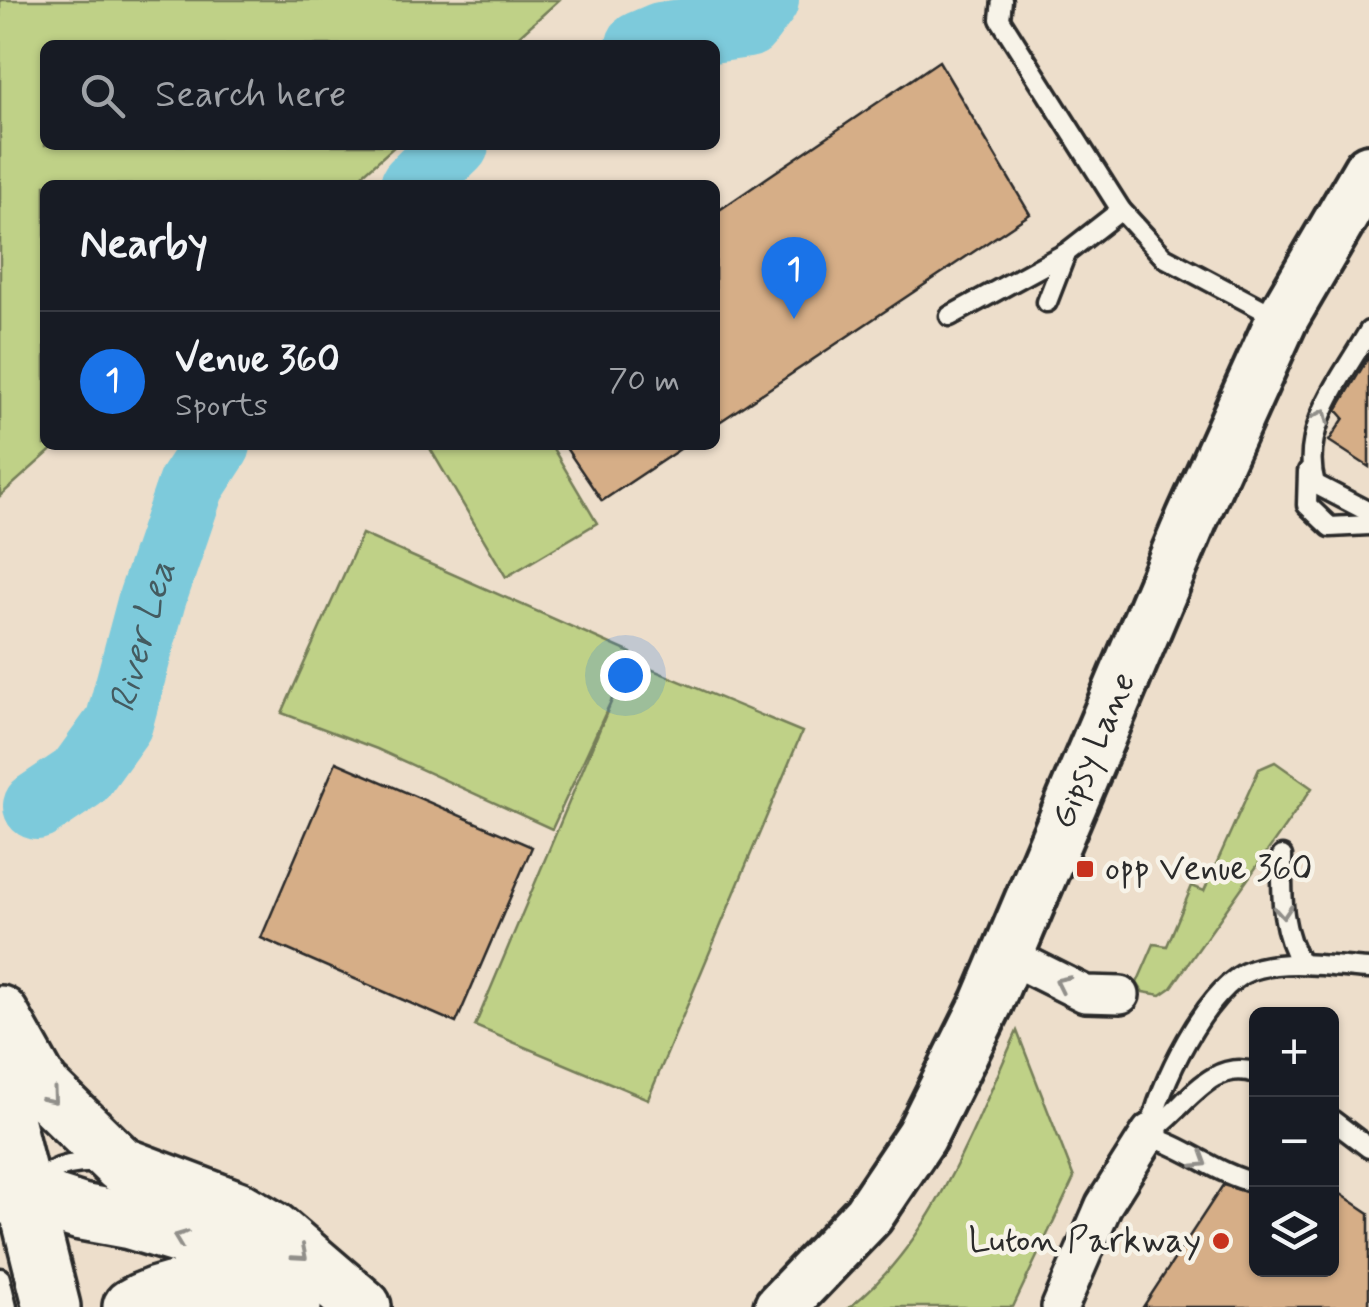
<!DOCTYPE html>
<meta charset="utf-8">
<style>
body{margin:0;font-family:Mynerve,sans-serif;background:#20242c;color:#f1f3f6}
.controls{position:absolute;right:30px;bottom:30px;display:grid;overflow:hidden;border-radius:15px;box-shadow:0 2px 8px #0004}
.controls button{width:90px;height:90px;display:grid;place-items:center;padding:0;border:0;border-bottom:2px solid #363941;background:#171b24;color:#f1f3f6;font:50px sans-serif}
.you{position:absolute;left:625px;top:675px;width:35px;height:35px;margin:-25px;border:8px solid #fff;border-radius:50%;background:#1a73e8;box-shadow:0 0 0 15px #1a73e833}
.badge{display:grid;place-items:center;width:65px;height:65px;border-radius:50%;background:#1a73e8;color:#fff;font-size:32px;font-weight:700}
.pin{position:absolute;translate:-50% -82px;filter:drop-shadow(0 2px 5px #0008)}
.pin::after{content:'';position:absolute;top:52px;width:35px;height:30px;background:inherit;clip-path:polygon(0 0,100% 0,50% 100%)}
.list{margin:0;padding:0;list-style:none}
h2{display:flex;justify-content:space-between;align-items:center;height:130px;margin:0;padding:0 40px;font-size:42px}
h2 small{font-size:32px;font-weight:400;color:#9ea1a6}
.list li{display:grid;grid-template-columns:65px 1fr auto;gap:30px;align-items:center;box-sizing:border-box;height:140px;padding:0 40px;border-top:2px solid #363941}
.list b{display:block;font-size:38px;white-space:nowrap}
.list p{margin:0;font-size:32px;white-space:nowrap;color:#9ea1a6}
.list em{font-size:32px;font-style:normal;color:#9ea1a6}
.icon{flex:none;width:55px;height:55px;fill:none;stroke:currentColor;stroke-width:2;stroke-linecap:round;stroke-linejoin:round}
.map{position:relative;flex:none;width:1369px;height:1307px;overflow:hidden}
.search{position:absolute;background:#171b24;box-shadow:0 2px 8px #0004;left:40px;top:40px;width:680px;height:110px;display:flex;align-items:center;gap:25px;box-sizing:border-box;padding:0 35px;border-radius:15px;color:#9ea1a6;font-size:38px}
.panel{position:absolute;background:#171b24;box-shadow:0 2px 8px #0004;left:40px;top:180px;width:680px;height:270px;border-radius:15px}
.map>svg:first-child{display:block}
.green{fill:#bfd187;stroke:#757e59;stroke-width:2.5}
.lines{fill:none;stroke-linecap:round;stroke-linejoin:round}
.river{stroke:#7dcadb;stroke-width:68}
.building{fill:#d6ae87;stroke:#2b2b2b;stroke-width:2.5}
.service-casing{stroke:#2b2b2b;stroke-width:25}
.minor-casing{stroke:#2b2b2b;stroke-width:42}
.secondary-casing{stroke:#2b2b2b;stroke-width:58}
.trunk-casing{stroke:#2b2b2b;stroke-width:62}
.service{stroke:#f7f3e8;stroke-width:18}
.minor{stroke:#f7f3e8;stroke-width:35}
.secondary{stroke:#f7f3e8;stroke-width:50}
.trunk{stroke:#f7f3e8;stroke-width:55}
.oneway{stroke:#918f8a}
.poi-dot{fill:#c8321e;stroke:#f7f3e8;stroke-width:4}
.labels{text-anchor:middle;dominant-baseline:central;stroke-width:9;stroke-linejoin:round;paint-order:stroke}
.street-label{font-size:35px;fill:#2b2b2b;stroke:#f7f3e8}
.poi-label{font-size:35px;fill:#2b2b2b;stroke:#f7f3e8;text-anchor:start}
.water-label{font-size:38px;font-style:italic;fill:#445b60;stroke:#f7f3e8}
</style>
<div class="map">
<svg width="1369" height="1307" viewBox="0 0 1369 1307">
<rect width="100%" height="100%" fill="#eddecb"/>
<filter id="ink" filterUnits="userSpaceOnUse"><feTurbulence type="fractalNoise" baseFrequency=".01" numOctaves="2"/><feDisplacementMap in="SourceGraphic" scale="20" xChannelSelector="R" yChannelSelector="G"/><feConvolveMatrix kernelMatrix="1 2 1 2 8 2 1 2 1" color-interpolation-filters="sRGB"/></filter>
<g filter="url(#ink)">
<!-- green -->
<g class="green">
<polygon points="0,0 559,0 509,45 45,45 45,145 396,145 351,185 45,185 45,445 57,445 0,496"/>
<polygon points="428,445 551,445 597,523 506,577"/>
<polygon points="362,534 631,653 629,660 802,732 648,1099 475,1026 617,688 552,829 377,749 282,713"/>
<polygon points="1275,762 1312,788 1171,988 1161,995 1143,992 1137,983 1154,944 1167,946 1192,886 1204,891 1259,769"/>
<path d="M 1017,1031 L 1074,1178 L 1013,1307 L 850,1307 C 934,1241 974,1126 1017,1031 Z"/>
</g>
<g class="lines">
<!-- river -->
<g class="river">
<polyline points="640,45 661,36 747,24 765,0"/>
<polyline points="414,185 455,145"/>
<path id="s1" d="M 37,806 L 80,777 L 119,723 L 152,599 L 191,485 L 217,445"/>
</g>
</g>
<!-- building -->
<g class="building">
<polygon points="939,61 1030,214 715,425 715,213"/>
<polygon points="1369,356 1369,467 1329,441 1344,418 1337,410"/>
<polygon points="564,445 686,445 602,501"/>
<polygon points="336,762 532,847 456,1023 261,938"/>
<polygon points="1223,1185 1256,1195 1256,1270 1332,1270 1332,1188 1369,1213 1369,1307 1143,1307"/>
</g>
<g class="lines">
<!-- service casing -->
<g class="service-casing">
<g id="service">
<polyline points="1002,0 1000,19 1121,210 1164,257 1277,317"/>
<polyline points="1047,302 1066,253 1121,210"/>
<polyline points="950,316 1066,253"/>
<path d="M 1369,331 C 1342,378 1299,429 1315,484 L 1369,512"/>
<polyline points="1308,471 1307,505 1330,527 1369,525"/>
<path d="M 1282,856 C 1282,896 1280,928 1301,964"/>
<polyline points="1332,1120 1369,1148"/>
<path d="M 1150,1132 C 1157,1089 1207,985 1252,970 C 1288,958 1332,967 1369,969"/>
<path d="M 1150,1132 C 1184,1110 1210,1057 1256,1073"/>
<path d="M 1148,1136 C 1187,1147 1216,1174 1256,1183"/>
<path d="M 0,1215 C 35,1182 49,1160 100,1163"/>
<polyline points="0,1278 7,1307"/>
</g>
</g>
<!-- minor casing -->
<g class="minor-casing">
<g id="minor">
<polyline points="1007,955 1085,994 1121,995"/>
<polyline points="1060,1307 1104,1205 1150,1132"/>
</g>
</g>
<!-- secondary casing -->
<g class="secondary-casing">
<g id="secondary">
<path id="s2" d="M 780,1307 L 868,1215 L 921,1136 L 987,1003 L 1192,518 L 1282,319 L 1369,170"/>
</g>
</g>
<!-- trunk casing -->
<g class="trunk-casing">
<g id="trunk">
<polyline points="0,1014 41,1087 121,1165 237,1209 273,1230 363,1307"/>
<polyline points="0,1099 52,1307"/>
<polyline points="0,1186 81,1212 130,1221 186,1238 293,1307"/>
<path d="M 131,1307 C 170,1283 215,1285 261,1283"/>
</g>
</g>
<!-- service -->
<use href="#service" class="service"/>
<!-- minor -->
<use href="#minor" class="minor"/>
<!-- secondary -->
<use href="#secondary" class="secondary"/>
<!-- trunk -->
<use href="#trunk" class="trunk"/>
</g>
<!-- one-way arrows -->
<defs><path id="oneway-chevron" d="M-2-3.5L2.5 0L-2 3.5" fill="none" stroke-width="1.6" stroke-linecap="round" stroke-linejoin="round" transform="scale(2.5)"/></defs>
<g class="oneway">
<use href="#oneway-chevron" transform="translate(1322 416) rotate(-66)"/>
<use href="#oneway-chevron" transform="translate(1283 912) rotate(86)"/>
<use href="#oneway-chevron" transform="translate(1062 983) rotate(-154)"/>
<use href="#oneway-chevron" transform="translate(51 1097) rotate(50)"/>
<use href="#oneway-chevron" transform="translate(1201 1161) rotate(32)"/>
<use href="#oneway-chevron" transform="translate(180 1238) rotate(-159)"/>
<use href="#oneway-chevron" transform="translate(301 1254) rotate(41)"/>
</g>
</g>
<!-- markers -->
<g class="poi-dot">
<rect x="1075" y="859" width="20" height="20" rx="5"/>
<circle cx="1221" cy="1241" r="10"/>
</g>
<g class="labels">
<!-- street labels -->
<g class="street-label">
<text stroke="none"><textPath href="#s2" startOffset="645">Gipsy Lane</textPath></text>
</g>
<!-- poi labels -->
<g class="poi-label">
<text x="1105" y="869">opp Venue 360</text>
<text x="1201" y="1241" text-anchor="end">Luton Parkway</text>
</g>
<!-- water labels -->
<g class="water-label">
<text stroke="none"><textPath href="#s1" startOffset="208">River Lea</textPath></text>
</g>
</g>
</svg>
<div class="controls">
<button>+</button>
<button>−</button>
<button><svg class="icon" aria-label="layers" viewBox="0 0 24 24"><path d="M12 4l9 5-9 5-9-5zM3 14l9 5 9-5"/></svg></button>
</div>
<div class="you"></div>
<div class="pin badge" style="left:794px;top:319px">1</div>
<div class="search"><svg class="icon" aria-label="search" viewBox="0 0 24 24"><circle cx="10" cy="10" r="6"/><path d="M15 15l6 6"/></svg>Search here</div>
<section class="panel">
<h2>Nearby<small></small></h2>
<ul class="list">
<li><span class="badge">1</span><div><b>Venue 360</b><p>Sports</p></div><em>70 m</em></li>
</ul>
</section>
</div>
